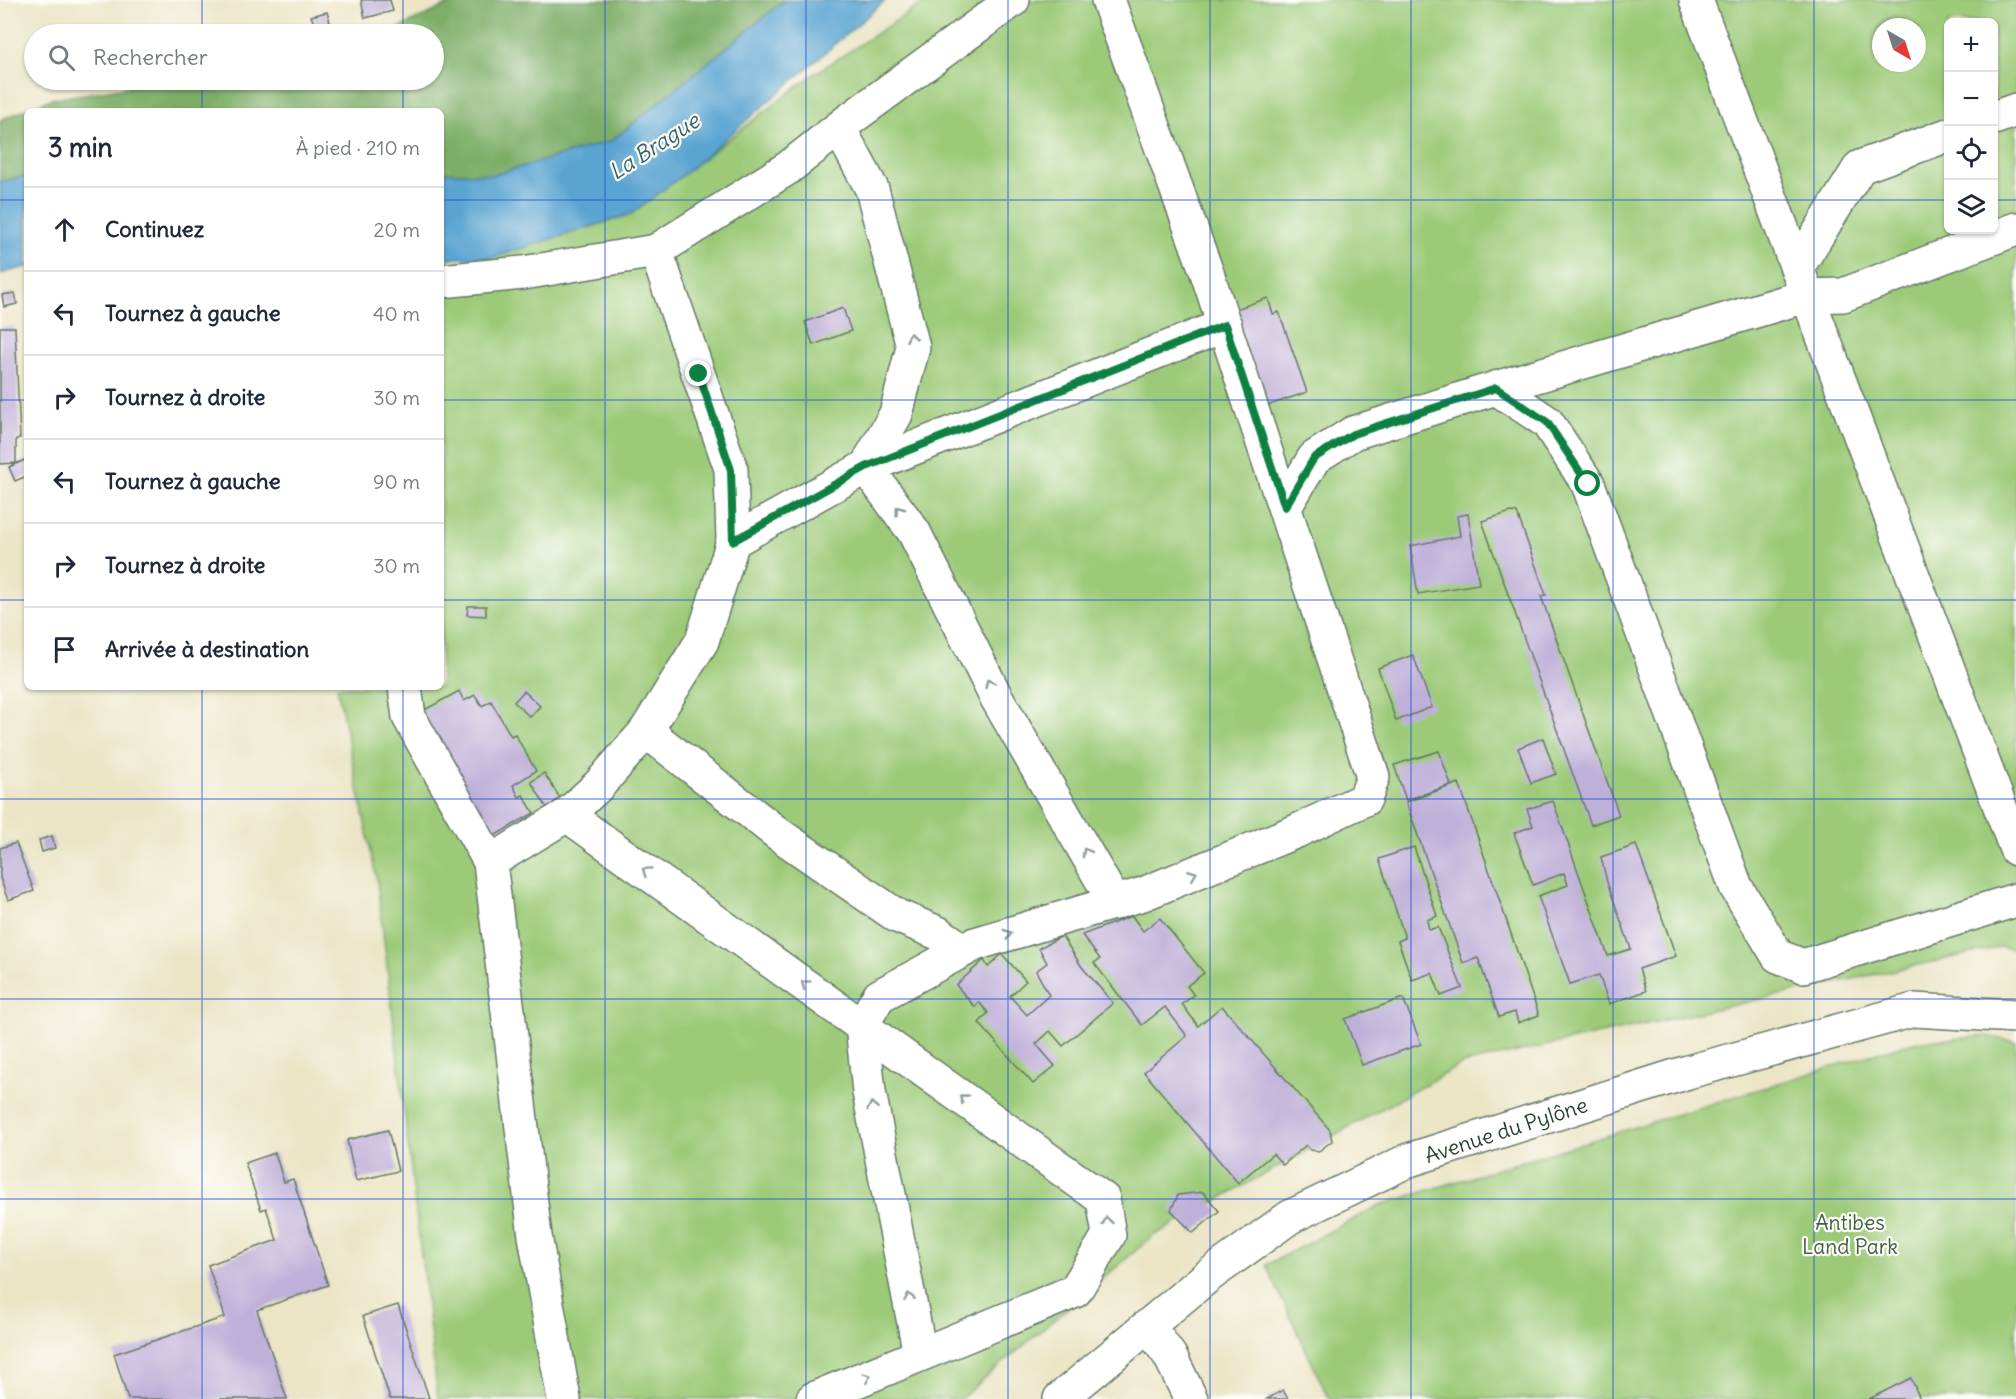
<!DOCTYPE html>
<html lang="fr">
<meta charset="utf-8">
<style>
body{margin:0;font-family:Delius,sans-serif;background:#f2f2f3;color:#1f2937}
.controls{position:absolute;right:18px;top:18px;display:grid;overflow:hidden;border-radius:9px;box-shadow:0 2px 4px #0004}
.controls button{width:54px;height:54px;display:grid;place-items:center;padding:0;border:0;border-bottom:2px solid #e0e1e3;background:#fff;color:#1f2937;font:30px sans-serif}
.compass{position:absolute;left:1872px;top:18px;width:54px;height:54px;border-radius:50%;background:#fff;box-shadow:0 2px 4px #0004;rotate:141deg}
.stop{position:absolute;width:18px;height:18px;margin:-14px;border:4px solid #0b8043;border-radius:50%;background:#fff}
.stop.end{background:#0b8043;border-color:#fff;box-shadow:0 2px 6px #0008}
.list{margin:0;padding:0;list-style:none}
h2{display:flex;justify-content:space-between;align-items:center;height:78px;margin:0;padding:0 24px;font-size:26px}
h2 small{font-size:20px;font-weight:400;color:#747a83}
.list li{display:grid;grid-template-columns:39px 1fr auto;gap:18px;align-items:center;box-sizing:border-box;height:84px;padding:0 24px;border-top:2px solid #e0e1e3}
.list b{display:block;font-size:22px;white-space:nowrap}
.list em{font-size:20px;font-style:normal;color:#747a83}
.icon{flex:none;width:33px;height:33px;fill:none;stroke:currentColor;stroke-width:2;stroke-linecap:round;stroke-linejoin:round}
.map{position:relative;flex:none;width:2016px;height:1399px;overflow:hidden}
.search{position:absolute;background:#fff;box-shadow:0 2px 4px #0004;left:24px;top:24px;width:420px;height:66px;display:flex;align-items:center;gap:15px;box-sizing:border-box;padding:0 21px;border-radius:33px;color:#747a83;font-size:22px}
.panel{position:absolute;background:#fff;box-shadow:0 2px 4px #0004;left:24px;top:108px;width:420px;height:582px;border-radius:9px}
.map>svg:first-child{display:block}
.green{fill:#9cca78;stroke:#5e8456;stroke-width:1.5;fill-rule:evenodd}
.forest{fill:#7dae68;stroke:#4e764e;stroke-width:1.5}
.water{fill:#5aa4d2;stroke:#3c7083;stroke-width:1.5}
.building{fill:#bfb0d9}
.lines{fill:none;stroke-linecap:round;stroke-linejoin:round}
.minor-casing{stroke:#667867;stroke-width:36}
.minor{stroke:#fff;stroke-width:33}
.oneway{stroke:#8f9e9a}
.route{stroke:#0b8043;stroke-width:8}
.grid{fill:none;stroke:#1d4ed8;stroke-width:1.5;stroke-opacity:0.55}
.labels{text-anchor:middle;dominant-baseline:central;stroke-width:4.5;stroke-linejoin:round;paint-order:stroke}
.street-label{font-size:21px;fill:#1f3d34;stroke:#fdfcf7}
.park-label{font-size:21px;fill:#3e6045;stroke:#fdfcf7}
.water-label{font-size:22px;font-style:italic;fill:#34616b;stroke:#fdfcf7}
</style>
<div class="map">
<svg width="2016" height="1399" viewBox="0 0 2016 1399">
<rect width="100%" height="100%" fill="#fdfcf7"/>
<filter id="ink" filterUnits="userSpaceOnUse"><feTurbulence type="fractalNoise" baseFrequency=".0167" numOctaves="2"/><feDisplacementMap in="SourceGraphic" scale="12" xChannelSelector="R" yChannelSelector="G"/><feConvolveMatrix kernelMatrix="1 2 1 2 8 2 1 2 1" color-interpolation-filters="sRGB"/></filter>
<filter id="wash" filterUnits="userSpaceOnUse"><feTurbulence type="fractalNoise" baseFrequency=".008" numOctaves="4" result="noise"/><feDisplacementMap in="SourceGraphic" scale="24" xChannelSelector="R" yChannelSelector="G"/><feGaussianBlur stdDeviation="1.35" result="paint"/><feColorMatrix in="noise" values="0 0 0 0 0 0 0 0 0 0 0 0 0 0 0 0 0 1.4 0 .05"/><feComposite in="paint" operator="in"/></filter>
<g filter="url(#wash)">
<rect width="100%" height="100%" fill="#ebe5c6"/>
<!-- green -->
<g class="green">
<path d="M 928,0 L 2016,0 L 2016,949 L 2001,947 L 1462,1064 L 1153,1236 L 960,1399 L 438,1399 L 377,881 L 337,687 L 441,687 L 441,266 L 495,257 L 631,214 L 811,76 ZM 1948,22 L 1994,22 L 1994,230 L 1948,230 ZM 1881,27 L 1917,27 L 1917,63 L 1881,63 Z"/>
<polygon points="1987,1036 2016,1042 2016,1399 1329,1399 1266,1265 1380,1205 1913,1042"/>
</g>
<!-- forest -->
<polygon class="forest" points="458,0 785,0 611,141 493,175 441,172 441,111 27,111 27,176 0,182 0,120 51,99 172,80 434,80 434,34 386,34"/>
<!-- water -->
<g class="water">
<polygon points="785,0 886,0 687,172 631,214 495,257 441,259 441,172 493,175 611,141"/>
<polygon points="27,176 27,267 0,274 0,182"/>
</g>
<g id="blocks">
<!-- building -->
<g class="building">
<polygon points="361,0 390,0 393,11 365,18"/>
<polygon points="327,12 330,22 315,26 311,16"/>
<polygon points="15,293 17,304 4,307 2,295"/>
<polygon points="1268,298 1273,314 1279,312 1307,392 1261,408 1230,311"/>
<polygon points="843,308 851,331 813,345 805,322"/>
<polygon points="0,327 15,327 20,438 16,439 16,463 0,464"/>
<polygon points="27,459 27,476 15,481 9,467"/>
<polygon points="1511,512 1517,513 1546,595 1541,596 1619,815 1591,825 1482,521"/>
<polygon points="1468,514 1479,584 1418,594 1410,546 1460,536 1457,516"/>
<polygon points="468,606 486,606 486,616 467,615"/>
<polygon points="1413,655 1432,707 1396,721 1378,668"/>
<polygon points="459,691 464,701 475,695 482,706 491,701 511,736 515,734 536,771 513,785 519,797 523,795 534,813 487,840 419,713"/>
<polygon points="524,691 540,706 530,717 514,702"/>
<polygon points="1543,738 1556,774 1531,783 1518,748"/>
<polygon points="1439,751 1451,785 1406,800 1394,765"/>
<polygon points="544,773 560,798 547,808 531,782"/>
<polygon points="1459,783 1539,1015 1518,1023 1515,1012 1499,1017 1478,958 1463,963 1406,802"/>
<polygon points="1553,801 1608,956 1631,949 1607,882 1601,857 1636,845 1676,956 1639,969 1646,991 1609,1004 1599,975 1570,984 1538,896 1568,885 1564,873 1533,885 1514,833 1533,826 1527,809"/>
<polygon points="52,836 55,848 42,852 39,840"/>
<polygon points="16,843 34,891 8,900 0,878 0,848"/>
<polygon points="1414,847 1437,916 1427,920 1429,930 1438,927 1462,988 1441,996 1432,973 1412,980 1398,941 1405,938 1379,859"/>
<polygon points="1132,916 1143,931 1160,918 1204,973 1187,986 1194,995 1182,1004 1198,1026 1222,1006 1330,1130 1332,1141 1319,1151 1310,1150 1306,1145 1283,1165 1273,1154 1238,1183 1144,1072 1187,1036 1165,1007 1142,1025 1094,963 1100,959 1082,935"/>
<polygon points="1062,936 1082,967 1113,1003 1063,1046 1050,1031 1036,1044 1055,1066 1033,1084 979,1023 988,1013 979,1002 975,1007 956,985 984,960 988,967 1002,954 1026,981 1010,996 1027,1015 1049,995 1036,971 1047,963 1039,948"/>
<polygon points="1403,998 1421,1044 1362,1065 1345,1019"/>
<polygon points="388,1130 398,1171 356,1181 347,1140"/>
<polygon points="275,1153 284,1182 293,1179 328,1285 257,1310 287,1399 128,1399 114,1354 225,1317 208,1265 277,1240 266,1208 261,1210 245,1163"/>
<polygon points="1203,1192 1219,1211 1193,1233 1171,1210 1178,1195"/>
<polygon points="398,1305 429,1398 424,1399 390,1399 363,1316"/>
<polygon points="1911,1378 1920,1399 1869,1399"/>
<polygon points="1283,1390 1288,1399 1267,1399"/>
</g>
</g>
</g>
<g filter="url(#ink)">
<use href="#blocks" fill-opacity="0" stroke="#667867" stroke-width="1.5"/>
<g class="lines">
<!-- minor casing -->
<g class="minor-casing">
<g id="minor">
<polyline points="1696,0 2016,849"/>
<polyline points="1994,118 2016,110"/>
<polyline points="839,128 872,189 913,347 896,414 866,467 914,532 995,695 1115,903"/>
<polyline points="1797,268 1860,167 1948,135"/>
<polyline points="441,281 523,273 656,251 788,168 849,120 1013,0"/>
<polyline points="1496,388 1547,422 1588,484 1736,887 1778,956 1803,966 2016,900"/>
<polyline points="1285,507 1314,458 1353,433 1496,388 1806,296 1843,295 2016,229"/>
<polyline points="733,541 866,467 1225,325"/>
<polyline points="405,687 409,717 490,862"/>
<polyline points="646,731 777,833 897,916 938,933 963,950"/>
<polyline points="567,815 599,785 646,731 702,641 733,541 731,469 656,251"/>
<polyline points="1149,1327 1170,1356 1191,1399"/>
<polyline points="920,1354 869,1092 862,1025 879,996 975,944 1143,894 1297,831 1365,799 1373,777 1207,273 1108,0"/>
<polyline points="564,1399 535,1236 490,862 567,815 1103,1199 1109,1235 1075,1291 813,1399"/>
<polyline points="1060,1399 1208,1276 1290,1217 1409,1160 1688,1072 1914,1010 2016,1016"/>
</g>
</g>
<!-- minor -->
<use href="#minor" class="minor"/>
</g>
<!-- one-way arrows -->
<defs><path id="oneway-chevron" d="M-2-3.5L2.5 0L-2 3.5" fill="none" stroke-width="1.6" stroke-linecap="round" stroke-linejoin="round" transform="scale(1.5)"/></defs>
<g class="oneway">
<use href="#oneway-chevron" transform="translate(911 337) rotate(-103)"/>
<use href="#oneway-chevron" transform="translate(899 510) rotate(-127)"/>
<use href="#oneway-chevron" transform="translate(989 683) rotate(-116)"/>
<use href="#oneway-chevron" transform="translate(1086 852) rotate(-120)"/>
<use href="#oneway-chevron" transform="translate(646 871) rotate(-145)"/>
<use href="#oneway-chevron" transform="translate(1193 874) rotate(-22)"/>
<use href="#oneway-chevron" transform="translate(1008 934) rotate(-16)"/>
<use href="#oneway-chevron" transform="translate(805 984) rotate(-145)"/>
<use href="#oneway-chevron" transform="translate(963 1098) rotate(-144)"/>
<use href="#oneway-chevron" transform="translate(872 1106) rotate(-101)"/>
<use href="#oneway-chevron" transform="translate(1107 1221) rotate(-99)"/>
<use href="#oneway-chevron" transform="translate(909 1297) rotate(-101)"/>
<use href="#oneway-chevron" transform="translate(867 1377) rotate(-23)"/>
</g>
</g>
<g class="lines" filter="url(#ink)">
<!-- route -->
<polyline class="route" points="699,374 731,470 733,541 866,467 1225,325 1285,507 1314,458 1353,434 1496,388 1547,422 1588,484"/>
</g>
<!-- grid -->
<path class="grid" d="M 202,0 L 202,34M 403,0 L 403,34M 605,0 L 605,1399M 806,0 L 806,1399M 1008,0 L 1008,1399M 1210,0 L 1210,1399M 1411,0 L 1411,1399M 1613,0 L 1613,1399M 1814,0 L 1814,1399M 202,80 L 202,111M 403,80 L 403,111M 0,200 L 27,200M 441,200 L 1948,200M 1994,200 L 2016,200M 0,400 L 27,400M 441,400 L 2016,400M 0,600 L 27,600M 441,600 L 2016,600M 202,687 L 202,1399M 403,687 L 403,1399M 0,799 L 2016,799M 0,999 L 2016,999M 0,1199 L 2016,1199"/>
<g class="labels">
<!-- street labels -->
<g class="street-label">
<text transform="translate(1506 1130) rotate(-18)">Avenue du Pylône</text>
</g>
<!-- park labels -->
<g class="park-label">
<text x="1850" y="1222">Antibes<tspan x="1850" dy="24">Land Park</tspan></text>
</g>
<!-- water labels -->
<g class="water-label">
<text transform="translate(654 146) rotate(-33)">La Brague</text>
</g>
</g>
</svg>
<div class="controls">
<button>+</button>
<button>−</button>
<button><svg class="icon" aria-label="locate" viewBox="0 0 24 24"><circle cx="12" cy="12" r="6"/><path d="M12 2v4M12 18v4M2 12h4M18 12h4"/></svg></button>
<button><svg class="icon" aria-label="layers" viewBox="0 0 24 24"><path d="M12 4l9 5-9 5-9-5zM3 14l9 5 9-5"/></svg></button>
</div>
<svg class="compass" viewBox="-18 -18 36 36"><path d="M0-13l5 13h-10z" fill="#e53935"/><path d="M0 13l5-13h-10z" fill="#747a83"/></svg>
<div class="stop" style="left:1588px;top:484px"></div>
<div class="stop end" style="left:699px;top:374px"></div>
<div class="search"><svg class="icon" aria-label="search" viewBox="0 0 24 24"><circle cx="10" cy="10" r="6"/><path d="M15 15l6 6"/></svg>Rechercher</div>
<section class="panel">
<h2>3 min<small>À pied · 210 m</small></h2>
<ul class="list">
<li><svg class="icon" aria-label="ahead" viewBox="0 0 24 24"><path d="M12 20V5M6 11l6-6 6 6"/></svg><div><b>Continuez</b></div><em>20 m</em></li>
<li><svg class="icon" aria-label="left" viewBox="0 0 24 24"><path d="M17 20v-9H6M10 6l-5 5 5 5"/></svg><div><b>Tournez à gauche</b></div><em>40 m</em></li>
<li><svg class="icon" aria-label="right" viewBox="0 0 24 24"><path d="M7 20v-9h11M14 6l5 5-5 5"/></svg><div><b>Tournez à droite</b></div><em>30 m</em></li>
<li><svg class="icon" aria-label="left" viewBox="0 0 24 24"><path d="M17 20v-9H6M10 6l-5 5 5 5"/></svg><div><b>Tournez à gauche</b></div><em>90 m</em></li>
<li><svg class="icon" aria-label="right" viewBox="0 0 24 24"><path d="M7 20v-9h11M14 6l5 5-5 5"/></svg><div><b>Tournez à droite</b></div><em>30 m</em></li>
<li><svg class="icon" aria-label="arrive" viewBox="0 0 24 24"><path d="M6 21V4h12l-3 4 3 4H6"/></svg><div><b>Arrivée à destination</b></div></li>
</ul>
</section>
</div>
